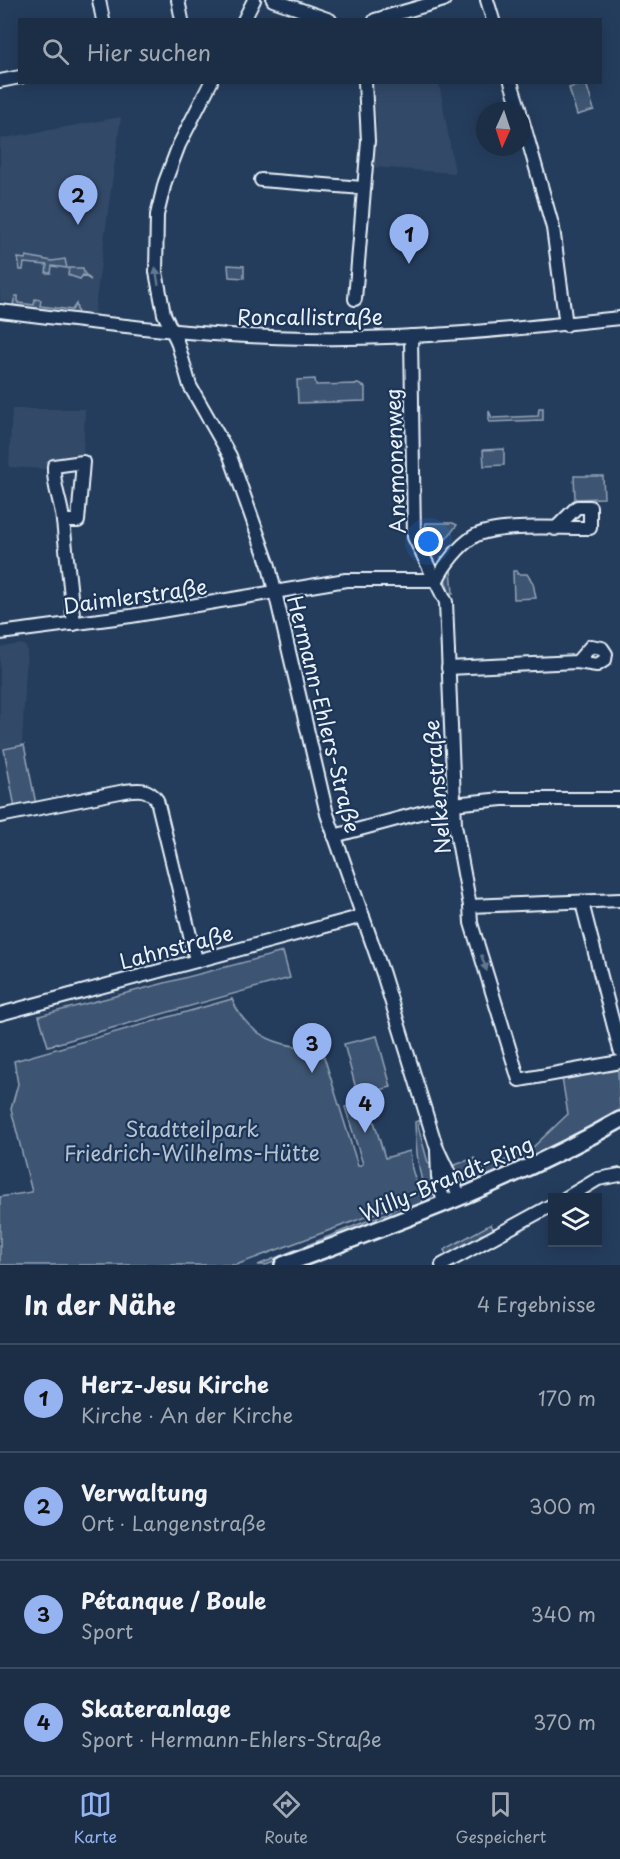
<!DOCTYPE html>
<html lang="de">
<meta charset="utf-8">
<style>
body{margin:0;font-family:"Playpen Sans",sans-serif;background:#25364d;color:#f1f3f6}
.controls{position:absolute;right:18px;bottom:18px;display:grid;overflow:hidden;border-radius:0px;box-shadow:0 3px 15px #0003}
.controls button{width:54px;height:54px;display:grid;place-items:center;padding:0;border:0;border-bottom:2px solid #3a4a5f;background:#1c2e46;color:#f1f3f6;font:30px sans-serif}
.compass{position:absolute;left:476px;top:102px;width:54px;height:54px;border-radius:50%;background:#1c2e46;box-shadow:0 3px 15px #0003;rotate:183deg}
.you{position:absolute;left:429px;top:542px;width:21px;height:21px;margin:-15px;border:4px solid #fff;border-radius:50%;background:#1a73e8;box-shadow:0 0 0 9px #1a73e833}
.badge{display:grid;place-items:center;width:39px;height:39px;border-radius:50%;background:#95b2f1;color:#111;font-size:20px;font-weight:700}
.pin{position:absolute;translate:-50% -50px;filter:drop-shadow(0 2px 3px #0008)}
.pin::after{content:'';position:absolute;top:32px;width:21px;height:18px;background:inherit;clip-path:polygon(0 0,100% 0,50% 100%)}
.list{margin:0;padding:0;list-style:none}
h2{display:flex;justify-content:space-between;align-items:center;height:78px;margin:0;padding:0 24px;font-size:26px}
h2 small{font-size:20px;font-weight:400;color:#a0a8b3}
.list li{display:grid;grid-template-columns:39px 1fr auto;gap:18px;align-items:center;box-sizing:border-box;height:108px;padding:0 24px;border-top:2px solid #3a4a5f}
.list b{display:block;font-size:22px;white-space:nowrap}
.list p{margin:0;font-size:20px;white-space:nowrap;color:#a0a8b3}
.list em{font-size:20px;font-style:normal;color:#a0a8b3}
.icon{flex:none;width:33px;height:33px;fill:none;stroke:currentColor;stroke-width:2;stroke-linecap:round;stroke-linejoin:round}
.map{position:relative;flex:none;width:620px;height:1265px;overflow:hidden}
.search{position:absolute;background:#1c2e46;box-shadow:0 3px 15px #0003;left:18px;right:18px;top:18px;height:66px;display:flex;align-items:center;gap:15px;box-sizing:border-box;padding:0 21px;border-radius:0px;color:#a0a8b3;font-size:22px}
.sheet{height:510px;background:#1c2e46}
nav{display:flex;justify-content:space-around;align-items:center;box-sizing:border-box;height:84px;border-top:2px solid #3a4a5f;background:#1c2e46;font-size:16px;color:#a0a8b3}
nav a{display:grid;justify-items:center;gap:3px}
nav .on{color:#95b2f1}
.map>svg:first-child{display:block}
.built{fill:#334a68}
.green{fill:#3e5472;stroke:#93a2b5;stroke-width:1.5}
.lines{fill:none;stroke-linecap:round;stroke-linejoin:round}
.minor-casing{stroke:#e8f1f8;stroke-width:16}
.major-casing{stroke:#e8f1f8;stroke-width:20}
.minor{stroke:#1d3557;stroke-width:12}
.major{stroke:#1d3557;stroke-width:15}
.oneway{fill:#64778f}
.labels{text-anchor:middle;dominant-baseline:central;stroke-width:4.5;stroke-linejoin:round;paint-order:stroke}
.street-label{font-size:21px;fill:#e8f1f8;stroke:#1d3557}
.park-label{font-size:21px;fill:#b5c2d0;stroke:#1d3557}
</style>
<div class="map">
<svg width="620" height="1265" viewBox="0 0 620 1265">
<rect width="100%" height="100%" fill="#253d5d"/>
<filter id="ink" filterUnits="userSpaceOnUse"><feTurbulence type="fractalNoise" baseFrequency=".0167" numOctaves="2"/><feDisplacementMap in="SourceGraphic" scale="12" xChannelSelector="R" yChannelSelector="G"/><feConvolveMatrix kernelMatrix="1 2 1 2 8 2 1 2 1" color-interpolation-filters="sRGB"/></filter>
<g filter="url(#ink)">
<!-- built -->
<g class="built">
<polygon points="373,83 439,83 455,173 373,167 377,126"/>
<polygon points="121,117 94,314 0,301 0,139"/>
<polygon points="12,409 85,409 83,459 48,469 9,467"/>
<polygon points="22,644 27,648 22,744 0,749 0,647"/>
</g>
<!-- green -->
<g class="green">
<polygon points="586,83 594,110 577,115 569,88"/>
<polygon points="26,256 52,261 65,259 67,268 52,266 51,273 46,273 47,265 24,263 23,270 20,270 18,258 25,259"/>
<polygon points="228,265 244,266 244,278 229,277"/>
<polygon points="69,268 83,268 84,273 91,280 83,275 80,279 68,275"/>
<polygon points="15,296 18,296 18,303 34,305 35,299 41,300 40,306 72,310 76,304 78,314 13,305"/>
<polygon points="315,379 316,385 358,384 365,387 365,401 298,403 297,380"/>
<polygon points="539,408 543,408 543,420 489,422 489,411 492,418 538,416"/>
<polygon points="504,449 504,465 484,466 483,450"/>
<polygon points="574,476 603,476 604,498 575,499"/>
<polygon points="426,523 453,523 457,525 443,543 425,528"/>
<polygon points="418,525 420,525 421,532 439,547 426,555 419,541"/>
<polygon points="451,568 453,593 449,593 445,579"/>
<polygon points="513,571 517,571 517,574 527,574 533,583 536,598 514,599"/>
<polygon points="24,745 36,804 15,808 4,749"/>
<polygon points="283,952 290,978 48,1046 39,1016"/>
<path d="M 232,999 C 248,1038 282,1049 321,1047 L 358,1166 L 363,1164 L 345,1107 L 368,1101 L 385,1158 L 410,1151 L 412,1169 L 423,1203 L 266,1265 L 258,1265 L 394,1210 L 403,1203 L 236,1265 L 0,1265 L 0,1197 L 32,1192 L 11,1109 L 18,1084 L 14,1061 Z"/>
<polygon points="377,1036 391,1087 358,1096 344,1044"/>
<path d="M 618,1068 L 620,1113 C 592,1128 489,1190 463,1179 L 452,1166 L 474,1158 L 480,1171 L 531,1149 L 568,1114 L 562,1078 Z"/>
<path d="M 420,1120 L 418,1126 L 428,1163 L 432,1165 L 435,1192 L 428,1200 C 418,1174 416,1150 415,1122 Z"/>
<polygon points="491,1224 494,1231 480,1235 481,1238 451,1255 446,1254 444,1250"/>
</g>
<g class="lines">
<!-- minor casing -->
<g class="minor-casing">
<g id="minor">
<polyline points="99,0 103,20"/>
<polyline points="178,0 182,20"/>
<polyline points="273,0 330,20"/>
<polyline points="487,0 493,20"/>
<polyline points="244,20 254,0"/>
<polyline points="375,20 444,0"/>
<polyline points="0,81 20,77"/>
<polyline points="211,82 179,145 165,182 157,215 156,272 164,314 177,341 190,386 230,456 269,566 327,814 383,974 436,1146 460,1197"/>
<polyline points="511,82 520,111"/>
<polyline points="521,115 553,228 566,325"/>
<polyline points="261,180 363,188"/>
<polyline points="355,299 368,141 365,82"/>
<path d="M 0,311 C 103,324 204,337 307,338 C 412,340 516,329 620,318"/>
<polyline points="411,336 414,537 446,602 455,825 470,906 471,923 519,1080 620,1062"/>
<path d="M 83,462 L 78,521 L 63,521 C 61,499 53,489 54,466 Z"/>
<polyline points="63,521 74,624"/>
<path d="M 437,580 C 444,565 459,546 473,537 C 495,523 563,529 590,528 L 590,507 L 577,507 L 555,529"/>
<polyline points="0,633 131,616 346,580 437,580"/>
<polyline points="448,668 577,662 597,665 605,660 606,654 602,648 591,646 577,662"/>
<path d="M 0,816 L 125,791 C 139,789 148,788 157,800 L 196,960"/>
<polyline points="334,836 453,804 502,799 620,799"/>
<polyline points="582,903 620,1050"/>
<polyline points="470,906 620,900"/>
<polyline points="0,1014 363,916"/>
<polyline points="437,1150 438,1177 444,1204"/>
<polyline points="566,1198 598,1179 620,1175"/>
<polyline points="442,1265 552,1205"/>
</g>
</g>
<!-- major casing -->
<g class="major-casing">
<path id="major" d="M 283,1265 C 398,1222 514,1181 620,1120"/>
</g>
<!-- minor -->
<use href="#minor" class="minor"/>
<!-- major -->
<use href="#major" class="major"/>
</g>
<!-- one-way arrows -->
<defs><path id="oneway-solid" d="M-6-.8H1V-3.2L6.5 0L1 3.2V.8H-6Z" transform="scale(1.5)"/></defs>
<g class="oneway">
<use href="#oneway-solid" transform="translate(157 276) rotate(-99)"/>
<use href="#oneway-solid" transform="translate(484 963) rotate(71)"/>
</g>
</g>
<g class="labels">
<!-- street labels -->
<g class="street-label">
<text x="310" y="316">Roncallistraße</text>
<text transform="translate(394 461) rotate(-92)">Anemonenweg</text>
<text transform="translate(135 595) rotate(-8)">Daimlerstraße</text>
<text transform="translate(325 714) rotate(76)">Hermann-Ehlers-Straße</text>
<text transform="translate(436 787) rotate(-95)">Nelkenstraße</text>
<text transform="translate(176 946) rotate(-15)">Lahnstraße</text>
<text transform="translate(446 1178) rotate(-23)">Willy-Brandt-Ring</text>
</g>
<!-- park labels -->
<g class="park-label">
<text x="192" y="1128">Stadtteilpark<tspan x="192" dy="24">Friedrich-Wilhelms-Hütte</tspan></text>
</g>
</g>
</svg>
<div class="controls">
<button><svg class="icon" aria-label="layers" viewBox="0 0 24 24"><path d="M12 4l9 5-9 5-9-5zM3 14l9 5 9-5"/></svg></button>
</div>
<svg class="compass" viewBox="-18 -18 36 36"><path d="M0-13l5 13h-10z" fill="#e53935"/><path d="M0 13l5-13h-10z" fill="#a0a8b3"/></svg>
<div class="you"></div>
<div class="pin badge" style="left:409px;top:264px">1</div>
<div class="pin badge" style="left:78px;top:225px">2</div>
<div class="pin badge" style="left:312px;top:1073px">3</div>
<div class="pin badge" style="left:365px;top:1133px">4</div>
<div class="search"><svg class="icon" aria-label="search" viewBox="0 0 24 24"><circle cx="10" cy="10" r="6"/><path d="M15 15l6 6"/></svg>Hier suchen</div>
</div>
<section class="sheet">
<h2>In der Nähe<small>4 Ergebnisse</small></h2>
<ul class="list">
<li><span class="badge">1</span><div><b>Herz-Jesu Kirche</b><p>Kirche · An der Kirche</p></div><em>170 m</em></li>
<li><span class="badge">2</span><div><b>Verwaltung</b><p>Ort · Langenstraße</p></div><em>300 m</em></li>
<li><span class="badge">3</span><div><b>Pétanque / Boule</b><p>Sport</p></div><em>340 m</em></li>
<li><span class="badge">4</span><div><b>Skateranlage</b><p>Sport · Hermann-Ehlers-Straße</p></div><em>370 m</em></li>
</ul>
</section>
<nav>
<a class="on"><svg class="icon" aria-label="map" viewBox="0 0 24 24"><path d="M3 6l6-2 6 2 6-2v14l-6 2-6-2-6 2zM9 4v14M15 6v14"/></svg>Karte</a>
<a><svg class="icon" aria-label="directions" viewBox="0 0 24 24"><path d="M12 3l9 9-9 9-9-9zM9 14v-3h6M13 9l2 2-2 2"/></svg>Route</a>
<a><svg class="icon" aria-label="saved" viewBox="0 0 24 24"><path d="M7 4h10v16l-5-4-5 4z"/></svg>Gespeichert</a>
</nav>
